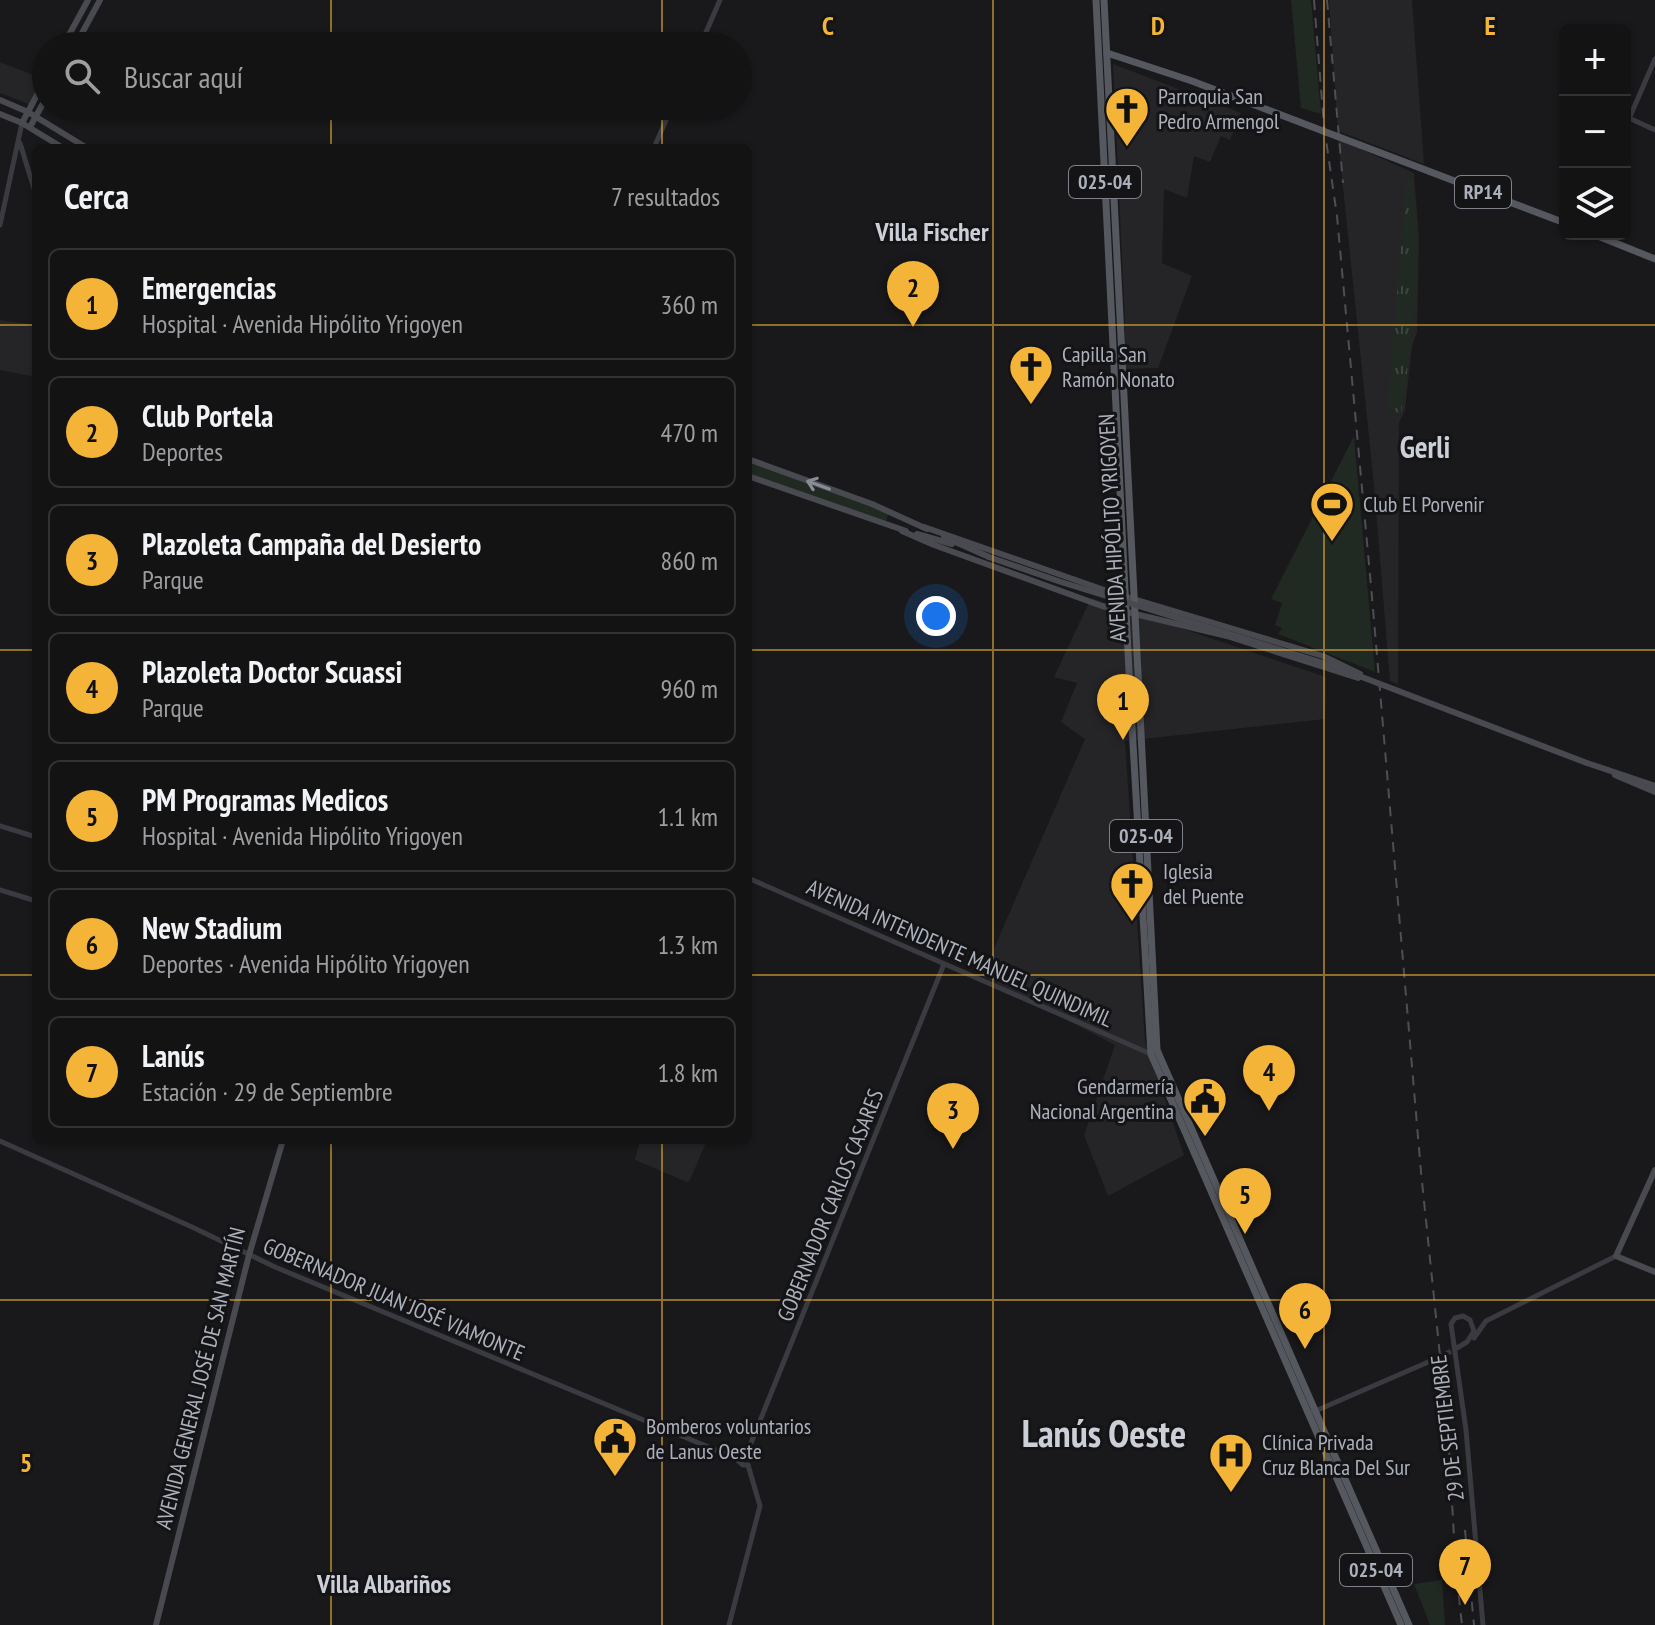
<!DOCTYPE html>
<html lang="es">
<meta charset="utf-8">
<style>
body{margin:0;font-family:"PT Sans Narrow",sans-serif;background:#1c1c1d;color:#f1f3f6}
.controls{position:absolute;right:24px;top:24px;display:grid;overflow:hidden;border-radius:12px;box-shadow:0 2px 6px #0004}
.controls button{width:72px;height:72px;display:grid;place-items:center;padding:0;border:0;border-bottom:2px solid #323234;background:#131314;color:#f1f3f6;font:40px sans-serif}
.you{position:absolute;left:936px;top:616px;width:28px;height:28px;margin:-20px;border:6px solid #fff;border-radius:50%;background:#1a73e8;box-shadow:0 0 0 12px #1a73e833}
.badge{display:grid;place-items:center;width:52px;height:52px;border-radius:50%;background:#f3b438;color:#111;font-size:26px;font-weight:700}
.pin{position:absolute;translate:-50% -66px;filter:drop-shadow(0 2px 4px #0008)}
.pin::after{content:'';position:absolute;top:42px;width:28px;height:24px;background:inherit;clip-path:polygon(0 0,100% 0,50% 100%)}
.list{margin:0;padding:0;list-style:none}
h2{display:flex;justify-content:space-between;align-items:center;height:104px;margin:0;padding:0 32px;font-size:34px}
h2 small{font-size:26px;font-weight:400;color:#9d9ea0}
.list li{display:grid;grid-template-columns:52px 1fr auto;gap:24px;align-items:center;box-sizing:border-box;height:112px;margin:0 16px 16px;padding:0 16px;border:2px solid #323234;border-radius:12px}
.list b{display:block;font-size:30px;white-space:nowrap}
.list p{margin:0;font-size:26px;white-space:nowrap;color:#9d9ea0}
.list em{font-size:26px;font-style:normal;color:#9d9ea0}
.icon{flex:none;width:44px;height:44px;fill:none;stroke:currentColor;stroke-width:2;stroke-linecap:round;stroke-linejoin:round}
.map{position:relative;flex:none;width:1655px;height:1625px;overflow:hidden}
.search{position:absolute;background:#131314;box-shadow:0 2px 6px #0004;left:32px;top:32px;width:720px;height:88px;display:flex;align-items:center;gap:20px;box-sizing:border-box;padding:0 28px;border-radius:44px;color:#9d9ea0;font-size:30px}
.panel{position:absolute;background:#131314;box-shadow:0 2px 6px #0004;left:32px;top:144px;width:720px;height:1000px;border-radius:12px}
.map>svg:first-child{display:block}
.built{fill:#252528}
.grass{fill:url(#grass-tufts)}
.green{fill:#202922}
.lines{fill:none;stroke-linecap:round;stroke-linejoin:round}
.tertiary-tunnel{stroke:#36373b;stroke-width:5;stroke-dasharray:5 2.5;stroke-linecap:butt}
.tertiary{stroke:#3a3b40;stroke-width:5}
.secondary{stroke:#484a50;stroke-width:6}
.primary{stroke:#56585f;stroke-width:7}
.rail{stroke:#4d4f55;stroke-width:2;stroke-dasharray:10 8;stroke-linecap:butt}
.secondary-bridge{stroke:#484a50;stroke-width:6}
.primary-bridge{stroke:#56585f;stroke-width:7}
.oneway{stroke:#888c96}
.grid{fill:none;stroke:#f3b438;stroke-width:2;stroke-opacity:0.55}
.labels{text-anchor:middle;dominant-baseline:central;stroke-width:6;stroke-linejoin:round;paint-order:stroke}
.shield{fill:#141416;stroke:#7e818a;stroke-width:2}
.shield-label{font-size:20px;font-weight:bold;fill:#abb0bb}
.poi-label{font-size:22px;fill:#abb0bb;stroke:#141416;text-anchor:start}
.street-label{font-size:22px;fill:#abb0bb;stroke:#141416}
.quarter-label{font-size:26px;font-weight:bold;fill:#cccfd7;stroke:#141416}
.district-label{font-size:30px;font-weight:bold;fill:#cccfd7;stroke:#141416}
.town-label{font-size:38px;font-weight:bold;fill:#cccfd7;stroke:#141416}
.grid-label{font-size:26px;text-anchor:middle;font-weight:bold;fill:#f3b438;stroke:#141416;stroke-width:6;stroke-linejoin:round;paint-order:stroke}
</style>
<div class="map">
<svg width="1655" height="1625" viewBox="0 0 1655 1625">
<defs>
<pattern id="grass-tufts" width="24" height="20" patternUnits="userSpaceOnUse" patternTransform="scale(2)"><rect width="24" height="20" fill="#202922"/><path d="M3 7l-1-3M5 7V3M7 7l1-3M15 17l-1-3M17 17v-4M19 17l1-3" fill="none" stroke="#3e4640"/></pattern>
</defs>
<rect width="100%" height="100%" fill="#19191b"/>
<!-- built -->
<g class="built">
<polygon points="1329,0 1412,0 1424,164 1338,131"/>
<polygon points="0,62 46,80 34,106 0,93"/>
<polygon points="1113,64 1241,113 1230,140 1221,136 1210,162 1194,156 1187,198 1164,189 1162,263 1192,276 1158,368 1124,369 1125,324"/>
<polygon points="1338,139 1414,173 1419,239 1417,333 1412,346 1405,410 1399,423 1398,684 1390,681 1374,485"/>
<polygon points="0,320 36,325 36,377 0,370"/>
<polygon points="1091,598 1326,677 1325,719 1125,741 1145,1041 1184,1155 1108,1196 1084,1135 1115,1045 982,976 1085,739 1061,722 1077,683 1054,677"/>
<polygon points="640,1140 707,1140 690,1180 687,1182 635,1160"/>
</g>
<!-- grass -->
<path class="grass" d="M 1407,175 L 1412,178 C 1424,256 1413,335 1401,413 L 1387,411 Z"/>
<!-- green -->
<g class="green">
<polygon points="1291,0 1311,0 1321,114 1301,108"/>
<polygon points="1354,436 1375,672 1278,634 1282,628 1275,625 1282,603 1271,599"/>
<polygon points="748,459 889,512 885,525 748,476"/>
<polygon points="1442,1580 1445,1625 1430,1625 1414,1584"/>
</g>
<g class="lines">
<!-- tertiary-tunnel -->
<polyline class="tertiary-tunnel" points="1426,1363 1456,1349"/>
<!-- tertiary -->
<g class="tertiary">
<polyline points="700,46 720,0"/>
<polyline points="1629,118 1655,130"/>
<polyline points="1625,128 1655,59"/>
<polyline points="20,143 36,195"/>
<polyline points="654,148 672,106"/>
<polyline points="0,225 22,123"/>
<polyline points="0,826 36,837"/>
<polyline points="748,878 1151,1054"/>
<polyline points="0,890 36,901"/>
<polyline points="0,1141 192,1227 275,1267 735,1458 743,1465 748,1465"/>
<polyline points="1474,1338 1486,1321 1616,1256"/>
<polyline points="1457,1348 1467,1342 1474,1331 1470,1320 1463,1316 1455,1318 1451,1324 1466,1430 1483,1625"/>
<polyline points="1313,1412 1426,1363"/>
<polyline points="745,1458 944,964"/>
<polyline points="729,1625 760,1506 748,1465"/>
</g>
<!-- secondary -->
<g class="secondary">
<polyline points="63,46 88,0"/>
<polyline points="75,46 100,0"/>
<polyline points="0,100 28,112 87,148"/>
<polyline points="0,114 22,123 63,148"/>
<polyline points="22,123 46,78"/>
<polyline points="30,127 46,98"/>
<polyline points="748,459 872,504 927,529"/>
<polyline points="748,476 906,531"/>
<polyline points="924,527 1107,591 1323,656 1360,674"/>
<polyline points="902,531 934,545 1102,606 1227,636 1358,678"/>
<polyline points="917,534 952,544"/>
<polyline points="944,537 989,557"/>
<polyline points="1587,763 1655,786"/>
<polyline points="1615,775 1655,792"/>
<polyline points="1655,1170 1616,1256 1655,1272"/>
<polyline points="156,1625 249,1255 283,1140"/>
</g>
<!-- primary -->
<g class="primary">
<polyline points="1096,0 1130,692 1151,1054 1401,1625"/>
<polyline points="1104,0 1157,1050 1409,1625"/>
<polyline points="1107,53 1192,81 1323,131"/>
<polyline points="1360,145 1565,223"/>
<polyline points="1593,234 1655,259"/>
</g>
<!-- rail -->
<g class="rail">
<polyline points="1314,0 1324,126 1337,216 1372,597 1421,1172 1448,1433 1456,1571 1462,1625"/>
<polyline points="1327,0 1343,183"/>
<polyline points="1465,1530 1474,1625"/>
</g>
<!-- secondary-bridge -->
<polyline class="secondary-bridge" points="989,557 1061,582 1333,666 1587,763"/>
<!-- primary-bridge -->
<polyline class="primary-bridge" points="1323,131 1360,145"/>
</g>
<!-- one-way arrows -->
<defs><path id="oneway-shaft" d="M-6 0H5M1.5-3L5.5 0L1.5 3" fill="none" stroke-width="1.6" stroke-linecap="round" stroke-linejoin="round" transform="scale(2)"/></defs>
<use class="oneway" href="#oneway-shaft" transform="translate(818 485) rotate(-160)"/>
<!-- grid -->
<path class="grid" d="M 331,0 L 331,46M 662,0 L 662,46M 993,0 L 993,1625M 1324,0 L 1324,1625M 331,106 L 331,148M 662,106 L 662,148M 0,325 L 36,325M 748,325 L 1655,325M 0,650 L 36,650M 748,650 L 1655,650M 0,975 L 36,975M 748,975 L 1655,975M 331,1140 L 331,1625M 662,1140 L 662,1625M 0,1300 L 1655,1300"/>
<!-- icons -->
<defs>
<g id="church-pin" transform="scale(2.3)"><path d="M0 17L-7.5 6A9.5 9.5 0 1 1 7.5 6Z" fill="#f3b438" stroke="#141416"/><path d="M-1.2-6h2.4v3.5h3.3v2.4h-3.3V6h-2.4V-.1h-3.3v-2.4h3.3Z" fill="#111"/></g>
<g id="stadium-pin" transform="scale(2.3)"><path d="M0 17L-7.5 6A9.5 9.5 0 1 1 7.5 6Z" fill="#f3b438" stroke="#141416"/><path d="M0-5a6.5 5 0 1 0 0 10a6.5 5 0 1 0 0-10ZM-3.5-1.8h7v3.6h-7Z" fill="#111"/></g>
<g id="civic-pin" transform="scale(2.3)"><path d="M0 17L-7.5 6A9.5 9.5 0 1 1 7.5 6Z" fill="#f3b438" stroke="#141416"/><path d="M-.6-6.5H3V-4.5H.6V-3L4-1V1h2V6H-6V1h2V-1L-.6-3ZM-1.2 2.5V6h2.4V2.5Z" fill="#111"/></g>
<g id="hospital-pin" transform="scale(2.3)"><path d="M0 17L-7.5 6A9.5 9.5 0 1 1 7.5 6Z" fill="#f3b438" stroke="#141416"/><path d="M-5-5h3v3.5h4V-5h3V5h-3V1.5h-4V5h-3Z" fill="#111"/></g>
</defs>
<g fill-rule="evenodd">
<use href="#church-pin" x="1127" y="109"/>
<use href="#church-pin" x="1031" y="367"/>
<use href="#stadium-pin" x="1332" y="504"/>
<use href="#church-pin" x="1132" y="884"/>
<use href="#civic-pin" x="1205" y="1099"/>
<use href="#civic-pin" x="615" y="1439"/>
<use href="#hospital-pin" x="1231" y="1455"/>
</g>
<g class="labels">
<!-- shield labels -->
<g class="shield">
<rect x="1069" y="166" width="72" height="32" rx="6"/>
<rect x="1455" y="176" width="56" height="32" rx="6"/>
<rect x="1110" y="820" width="72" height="32" rx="6"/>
<rect x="1340" y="1554" width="72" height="32" rx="6"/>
</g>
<g class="shield-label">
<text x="1105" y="182">025-04</text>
<text x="1483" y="192">RP14</text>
<text x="1146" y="836">025-04</text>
<text x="1376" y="1570">025-04</text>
</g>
<!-- poi labels -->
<g class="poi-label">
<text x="1158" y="96">Parroquia San<tspan x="1158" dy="25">Pedro Armengol</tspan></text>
<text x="1062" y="354">Capilla San<tspan x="1062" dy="25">Ramón Nonato</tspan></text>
<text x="1363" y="504">Club El Porvenir</text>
<text x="1163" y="871">Iglesia<tspan x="1163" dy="25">del Puente</tspan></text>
<text x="1174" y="1086" text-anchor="end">Gendarmería<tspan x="1174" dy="25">Nacional Argentina</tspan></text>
<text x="646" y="1426">Bomberos voluntarios<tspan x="646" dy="25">de Lanus Oeste</tspan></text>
<text x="1262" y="1442">Clínica Privada<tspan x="1262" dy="25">Cruz Blanca Del Sur</tspan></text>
</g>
<!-- street labels -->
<g class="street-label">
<text transform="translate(1112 528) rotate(-93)">AVENIDA HIPÓLITO YRIGOYEN</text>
<text transform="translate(960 953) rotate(24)">AVENIDA INTENDENTE MANUEL QUINDIMIL</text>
<text transform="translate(830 1205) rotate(-68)">GOBERNADOR CARLOS CASARES</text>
<text transform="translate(394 1299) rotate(23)">GOBERNADOR JUAN JOSÉ VIAMONTE</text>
<text transform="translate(200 1378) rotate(-76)">AVENIDA GENERAL JOSÉ DE SAN MARTÍN</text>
<text transform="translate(1447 1428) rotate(-97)">29 DE SEPTIEMBRE</text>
</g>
<!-- quarter labels -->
<g class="quarter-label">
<text x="932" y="231">Villa Fischer</text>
<text x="384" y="1583">Villa Albariños</text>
</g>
<!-- district labels -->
<g class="district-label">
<text x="1425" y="446">Gerli</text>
</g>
<!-- town labels -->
<g class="town-label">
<text x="1104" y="1432">Lanús Oeste</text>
</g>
</g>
<g class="grid-label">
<text x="828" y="35">C</text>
<text x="1158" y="35">D</text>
<text x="1490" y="35">E</text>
<text x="26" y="1472">5</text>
</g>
</svg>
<div class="controls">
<button>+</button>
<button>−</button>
<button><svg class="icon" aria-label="layers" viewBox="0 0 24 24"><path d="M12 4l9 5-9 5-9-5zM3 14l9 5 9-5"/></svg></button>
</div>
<div class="you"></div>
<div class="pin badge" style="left:1123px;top:740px">1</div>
<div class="pin badge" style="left:913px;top:327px">2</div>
<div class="pin badge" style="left:953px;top:1149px">3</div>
<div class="pin badge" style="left:1269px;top:1111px">4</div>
<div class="pin badge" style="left:1245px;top:1234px">5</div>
<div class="pin badge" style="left:1305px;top:1349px">6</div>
<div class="pin badge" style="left:1465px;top:1605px">7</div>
<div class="search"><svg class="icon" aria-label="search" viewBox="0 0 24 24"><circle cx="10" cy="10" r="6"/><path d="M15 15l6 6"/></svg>Buscar aquí</div>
<section class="panel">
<h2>Cerca<small>7 resultados</small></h2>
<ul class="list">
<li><span class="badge">1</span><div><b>Emergencias</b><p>Hospital · Avenida Hipólito Yrigoyen</p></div><em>360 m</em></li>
<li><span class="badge">2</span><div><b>Club Portela</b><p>Deportes</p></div><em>470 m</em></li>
<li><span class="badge">3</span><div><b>Plazoleta Campaña del Desierto</b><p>Parque</p></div><em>860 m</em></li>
<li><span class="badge">4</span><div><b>Plazoleta Doctor Scuassi</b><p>Parque</p></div><em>960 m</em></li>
<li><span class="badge">5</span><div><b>PM Programas Medicos</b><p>Hospital · Avenida Hipólito Yrigoyen</p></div><em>1.1 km</em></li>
<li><span class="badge">6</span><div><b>New Stadium</b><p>Deportes · Avenida Hipólito Yrigoyen</p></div><em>1.3 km</em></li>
<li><span class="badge">7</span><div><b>Lanús</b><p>Estación · 29 de Septiembre</p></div><em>1.8 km</em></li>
</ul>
</section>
</div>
